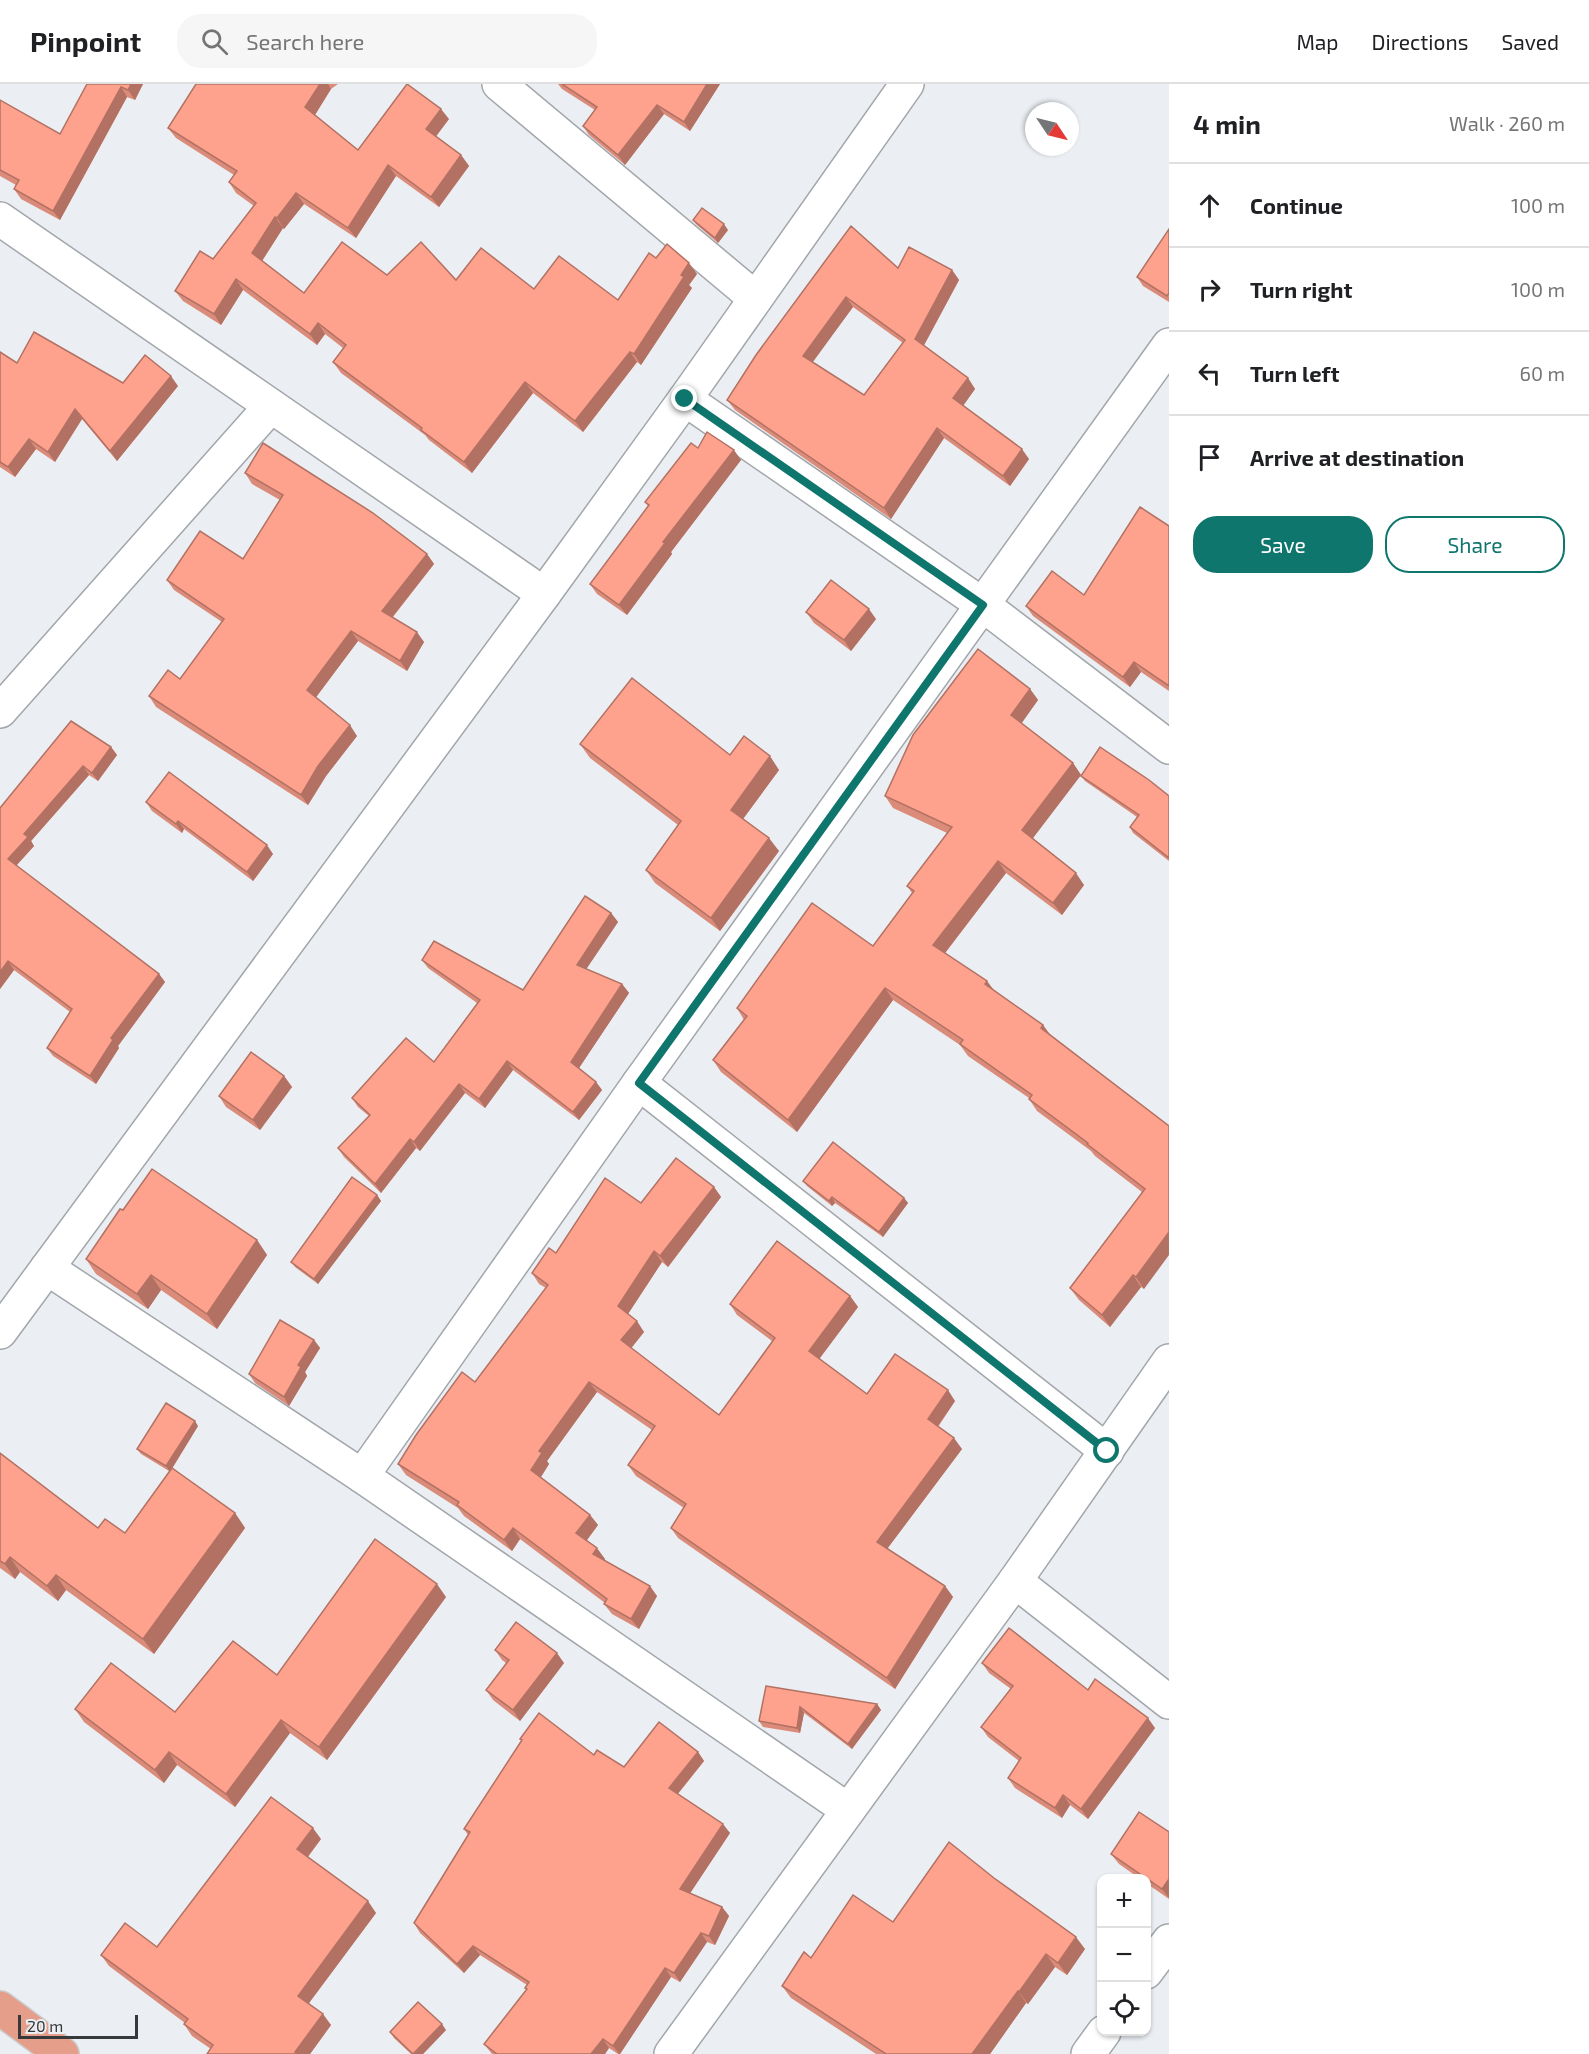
<!DOCTYPE html>
<meta charset="utf-8">
<style>
body{margin:0;font-family:"Exo 2",sans-serif;background:#f6f6f6;color:#202124}
.controls{position:absolute;right:18px;bottom:18px;display:grid;overflow:hidden;border-radius:12px;box-shadow:0 2px 4px #0004}
.controls button{width:54px;height:54px;display:grid;place-items:center;padding:0;border:0;border-bottom:2px solid #e0e0e0;background:#fff;color:#202124;font:30px sans-serif}
.compass{position:absolute;left:1025px;top:18px;width:54px;height:54px;border-radius:50%;background:#fff;box-shadow:0 2px 4px #0004;rotate:125deg}
.scale{position:absolute;left:18px;bottom:15px;width:120px;box-sizing:border-box;padding-left:6px;border:3px solid #36383a;border-top:0;font-size:16px;line-height:21px;white-space:nowrap;color:#36383a;-webkit-text-stroke:4px #ebeff4;paint-order:stroke}
.stop{position:absolute;width:18px;height:18px;margin:-14px;border:4px solid #0f766e;border-radius:50%;background:#fff}
.stop.end{background:#0f766e;border-color:#fff;box-shadow:0 2px 6px #0008}
.list{margin:0;padding:0;list-style:none}
h2{display:flex;justify-content:space-between;align-items:center;height:78px;margin:0;padding:0 24px;font-size:26px}
h2 small{font-size:20px;font-weight:400;color:#757577}
.list li{display:grid;grid-template-columns:39px 1fr auto;gap:18px;align-items:center;box-sizing:border-box;height:84px;padding:0 24px;border-top:2px solid #e0e0e0}
.list b{display:block;font-size:22px;white-space:nowrap}
.list em{font-size:20px;font-style:normal;color:#757577}
.actions{display:flex;gap:12px;padding:18px 24px}
.actions a{flex:1;padding:14px 0;border:2px solid #0f766e;border-radius:24px;text-align:center;font-size:21px;color:#0f766e}
.actions .main{background:#0f766e;color:#fff}
.icon{flex:none;width:33px;height:33px;fill:none;stroke:currentColor;stroke-width:2;stroke-linecap:round;stroke-linejoin:round}
.map{position:relative;flex:none;width:1169px;height:1970px;overflow:hidden}
header{display:flex;align-items:center;gap:36px;box-sizing:border-box;height:84px;padding:0 30px;background:#fff;border-bottom:2px solid #e0e0e0}
header strong{font-size:28px}
nav{display:flex;gap:33px;margin-inline-start:auto;font-size:21px}
.search{width:420px;height:54px;background:#f6f6f6;display:flex;align-items:center;gap:15px;box-sizing:border-box;padding:0 21px;border-radius:24px;color:#757577;font-size:22px}
main{display:flex}
aside{flex:1;background:#fff}
.map>svg:first-child{display:block}
.lines{fill:none;stroke-linecap:round;stroke-linejoin:round}
.minor-casing{stroke:#a2a6aa;stroke-width:36}
.major-casing{stroke:#cbcbcc;stroke-width:36}
.minor{stroke:#fff;stroke-width:33}
.major{stroke:#e59e89;stroke-width:33}
.wall{fill:#da8b79;fill-rule:evenodd}
.shaded-wall{fill:#b27163}
.building{fill:#fea28d;stroke:#b27163;stroke-width:1.5;fill-rule:evenodd}
.route{stroke:#0f766e;stroke-width:8}
</style>
<header>
<strong>Pinpoint</strong>
<div class="search"><svg class="icon" aria-label="search" viewBox="0 0 24 24"><circle cx="10" cy="10" r="6"/><path d="M15 15l6 6"/></svg>Search here</div>
<nav><a>Map</a><a>Directions</a><a>Saved</a></nav>
</header>
<main>
<div class="map">
<svg width="1169" height="1970" viewBox="0 0 1169 1970">
<rect width="100%" height="100%" fill="#ebeff4"/>
<g class="lines">
<!-- minor casing -->
<g class="minor-casing">
<g id="minor">
<polyline points="499,0 755,214"/>
<polyline points="0,135 544,510"/>
<polyline points="685,315 983,521 1169,663"/>
<polyline points="0,627 271,322"/>
<polyline points="639,999 1107,1367"/>
<polyline points="47,1184 362,1392 848,1726"/>
<polyline points="0,1248 544,510 685,315 907,0"/>
<polyline points="362,1392 639,999 1169,261"/>
<polyline points="1015,1497 1169,1618"/>
<polyline points="1146,1888 1169,1857"/>
<polyline points="671,1970 1015,1497 1169,1277"/>
<polyline points="1088,1970 1104,1948"/>
</g>
</g>
<!-- major casing -->
<g class="major-casing">
<polyline id="major" points="0,1924 62,1970"/>
</g>
<!-- minor -->
<use href="#minor" class="minor"/>
<!-- major -->
<use href="#major" class="major"/>
</g>
<!-- wall -->
<g class="wall">
<polygon points="87,0 143,0 135,16 127,13 60,136 21,115 14,105 16,101 0,92 0,16 60,50"/>
<polygon points="196,0 338,0 331,5 315,31 358,66 449,35 436,52 461,71 469,82 439,123 396,92 356,154 304,120 284,145 283,144 262,177 304,209 387,191 456,196 618,216 656,174 697,190 689,201 692,204 641,281 637,278 583,348 533,309 472,389 429,356 425,351 341,289 333,278 343,264 325,250 317,261 243,206 221,241 183,217 175,207 213,175 254,122 236,109 229,98 234,91 176,54 168,44"/>
<polygon points="558,0 720,0 690,47 664,30 625,81 589,51 583,42 595,26 562,5"/>
<polygon points="693,136 728,146 718,159 697,141"/>
<path d="M 851,142 L 898,184 L 952,186 L 959,196 L 924,261 L 968,294 L 975,305 L 963,321 L 1029,375 L 1010,402 L 944,354 L 891,435 L 735,326 L 727,316 ZM 853,223 L 903,259 L 864,311 L 812,278 Z"/>
<polygon points="1169,145 1169,218 1143,202 1137,193"/>
<polygon points="0,268 17,279 123,299 178,302 117,377 82,335 55,378 36,365 15,393 0,383"/>
<polygon points="698,364 741,376 671,468 672,470 627,531 597,510 590,500 648,422 645,418"/>
<polygon points="245,389 427,470 434,480 393,533 424,558 407,587 358,557 316,613 357,652 326,692 308,721 156,623 149,612 180,595 222,538 174,506 167,496 243,475 280,416 252,400"/>
<polygon points="1169,442 1169,607 1141,588 1130,603 1033,532 1026,522 1084,511"/>
<polygon points="806,528 876,535 851,567 814,539"/>
<polygon points="1030,605 1038,616 1021,639 1073,679 1081,691 1032,755 1084,801 1062,831 1006,789 945,869 994,906 1043,941 1050,950 1169,1042 1144,1205 1141,1203 1110,1243 1079,1216 1070,1204 1142,1108 1095,1072 1091,1067 1037,1027 1029,1015 1029,1014 968,972 960,961 893,916 797,1048 721,988 713,976 744,936 737,924 873,862 912,809 907,802 947,749 893,724 885,712"/>
<polygon points="580,660 730,671 779,686 743,735 779,767 720,847 655,799 646,786 678,741 590,674"/>
<polygon points="111,663 117,671 98,697 89,691 31,757 34,762 16,782 159,890 165,898 118,962 119,964 96,1000 53,972 47,964 70,928 14,886 0,905 0,724"/>
<polygon points="1081,692 1169,712 1169,777 1133,749 1130,743 1137,733 1085,697"/>
<polygon points="146,718 273,770 253,797 184,745 182,749 152,727"/>
<polygon points="611,829 618,838 586,885 622,900 629,909 579,984 596,998 602,1006 579,1036 513,986 485,1024 465,1009 420,1067 416,1064 381,1109 344,1073 338,1064 369,1032 358,1023 352,1014 434,978 477,919 428,884 422,876 523,906"/>
<polygon points="284,992 292,1003 260,1046 226,1023 219,1012"/>
<polygon points="803,1097 904,1114 908,1119 883,1153 835,1119 832,1122 807,1102"/>
<polygon points="714,1103 721,1113 668,1183 662,1178 628,1230 644,1248 631,1264 719,1331 772,1257 737,1231 730,1220 850,1212 858,1223 819,1275 867,1310 955,1317 938,1343 962,1365 887,1465 945,1502 953,1513 895,1605 678,1454 671,1444 684,1424 636,1392 628,1381 652,1346 597,1308 547,1377 549,1380 541,1393 590,1431 598,1441 587,1456 605,1475 604,1476 657,1512 639,1545 612,1530 604,1520 605,1519 520,1455 512,1467 464,1432 458,1424 406,1391 398,1380 475,1298 546,1204 539,1200 532,1189 556,1169 641,1119"/>
<polygon points="377,1111 381,1117 318,1200 295,1183 291,1178"/>
<polygon points="123,1126 257,1156 267,1171 217,1245 161,1206 148,1225 96,1190 86,1175"/>
<polygon points="314,1256 320,1264 305,1288 307,1292 289,1322 255,1299 249,1290"/>
<polygon points="198,1342 172,1384 235,1429 245,1444 154,1570 66,1506 58,1517 20,1488 15,1495 0,1484 0,1369 98,1444 125,1449 169,1387 141,1370 137,1365"/>
<polygon points="446,1513 327,1676 290,1649 235,1723 177,1681 164,1699 84,1638 75,1625 175,1628 277,1591"/>
<polygon points="495,1566 564,1579 520,1637 493,1616 486,1606 506,1579 502,1576"/>
<polygon points="982,1579 1088,1606 1155,1644 1088,1735 1070,1721 1062,1734 1015,1704 1008,1694 1019,1677 988,1653 981,1643 1011,1605 989,1589"/>
<polygon points="766,1602 877,1620 881,1626 852,1665 804,1629 800,1649 763,1643 759,1637"/>
<polygon points="520,1655 594,1671 624,1683 698,1668 704,1677 678,1710 730,1749 690,1809 722,1823 729,1832 715,1861 707,1858 680,1898 671,1893 620,1970 618,1970 609,1964 605,1970 492,1970 484,1960 527,1906 525,1904 527,1901 480,1871 464,1889 420,1849 414,1839 468,1751 464,1745 522,1657"/>
<polygon points="1169,1748 1169,1815 1146,1799 1146,1794 1139,1794 1119,1780 1111,1770"/>
<polygon points="321,1755 308,1773 376,1829 309,1919 331,1941 310,1970 207,1970 211,1965 192,1952 184,1940 185,1939 109,1882 101,1871 157,1863"/>
<polygon points="994,1794 1085,1865 1067,1891 1055,1883 1028,1920 1026,1919 990,1970 876,1970 791,1914 782,1902 811,1874"/>
<polygon points="446,1946 423,1970 411,1970 394,1954 390,1948"/>
</g>
<!-- shaded-wall -->
<g class="shaded-wall">
<polygon points="131,0 143,0 135,16 128,6"/>
<polygon points="320,0 328,0 331,5 313,34 305,23"/>
<polygon points="707,0 720,0 690,47 684,38"/>
<polygon points="121,3 127,13 60,136 53,127"/>
<polygon points="657,21 664,30 625,81 618,71"/>
<polygon points="441,25 449,35 434,55 426,45"/>
<polygon points="461,71 469,82 439,123 431,113"/>
<polygon points="388,81 396,92 356,154 348,144"/>
<polygon points="296,109 304,120 284,145 277,134"/>
<polygon points="275,133 283,144 260,180 252,169"/>
<polygon points="724,140 728,146 718,159 715,154"/>
<polygon points="689,179 697,190 689,201 692,204 641,281 634,270 681,191"/>
<polygon points="952,186 959,196 922,265 915,255"/>
<polygon points="236,195 243,206 221,241 214,230"/>
<polygon points="846,213 853,223 810,282 803,272"/>
<polygon points="318,239 325,250 317,261 310,250"/>
<polygon points="630,268 637,278 583,348 575,337"/>
<polygon points="171,292 178,302 117,377 110,367"/>
<polygon points="968,294 975,305 961,325 953,314"/>
<polygon points="525,298 533,309 472,389 464,378"/>
<polygon points="75,325 82,335 55,378 48,368"/>
<polygon points="937,344 944,354 891,435 884,424"/>
<polygon points="29,355 36,365 15,393 8,383"/>
<polygon points="1022,365 1029,375 1010,402 1003,392"/>
<polygon points="734,366 741,376 671,468 672,470 627,531 619,521 663,458"/>
<polygon points="427,470 434,480 389,537 382,527"/>
<polygon points="869,525 876,535 851,567 844,556"/>
<polygon points="351,547 358,557 314,616 307,606"/>
<polygon points="417,548 424,558 407,587 400,577"/>
<polygon points="1134,578 1141,588 1130,603 1123,593"/>
<polygon points="1030,605 1038,616 1019,643 1011,631"/>
<polygon points="350,641 357,652 326,692 308,721 301,711 318,682"/>
<polygon points="111,663 117,671 98,697 92,689"/>
<polygon points="770,672 779,686 740,739 731,726"/>
<polygon points="1073,679 1081,691 1030,758 1022,746"/>
<polygon points="83,682 89,691 31,757 34,762 14,784 8,775 24,750"/>
<polygon points="178,737 184,745 182,749 176,740"/>
<polygon points="769,754 779,767 720,847 711,834"/>
<polygon points="267,761 273,770 253,797 247,788"/>
<polygon points="998,777 1006,789 942,873 933,861"/>
<polygon points="1076,789 1084,801 1062,831 1053,819"/>
<polygon points="611,829 618,838 583,890 577,881"/>
<polygon points="8,877 14,886 0,905 0,888"/>
<polygon points="159,890 165,898 118,962 119,964 96,1000 90,992 111,954"/>
<polygon points="987,897 996,909 985,900"/>
<polygon points="622,900 629,909 577,987 571,978"/>
<polygon points="885,904 893,916 797,1048 788,1036"/>
<polygon points="1043,941 1051,953 1041,944"/>
<polygon points="507,977 513,986 485,1024 479,1015"/>
<polygon points="284,992 292,1003 260,1046 253,1036"/>
<polygon points="596,998 602,1006 579,1036 573,1028"/>
<polygon points="459,1000 465,1009 420,1067 414,1058"/>
<polygon points="410,1055 416,1064 381,1109 375,1100"/>
<polygon points="714,1103 721,1113 668,1183 660,1172"/>
<polygon points="377,1111 381,1117 318,1200 314,1195"/>
<polygon points="832,1113 835,1119 832,1122 829,1117"/>
<polygon points="904,1114 908,1119 883,1153 879,1148"/>
<polygon points="1169,1148 1169,1171 1144,1205 1136,1193"/>
<polygon points="257,1156 267,1171 217,1245 207,1230"/>
<polygon points="654,1167 662,1178 626,1233 618,1222"/>
<polygon points="151,1191 161,1206 148,1225 137,1210"/>
<polygon points="1133,1191 1141,1203 1110,1243 1102,1231"/>
<polygon points="850,1212 858,1223 817,1278 809,1267"/>
<polygon points="637,1237 644,1248 629,1267 621,1256"/>
<polygon points="314,1256 320,1264 305,1288 307,1292 289,1322 284,1313 298,1281"/>
<polygon points="589,1298 597,1308 547,1377 549,1380 539,1396 531,1386 539,1367"/>
<polygon points="948,1306 955,1317 935,1346 928,1335"/>
<polygon points="195,1337 198,1342 170,1388 166,1382"/>
<polygon points="954,1354 962,1365 884,1469 877,1458"/>
<polygon points="235,1429 245,1444 154,1570 143,1555"/>
<polygon points="590,1431 598,1441 584,1460 576,1449"/>
<polygon points="513,1444 520,1455 512,1467 504,1456"/>
<polygon points="597,1464 605,1475 600,1481 593,1470"/>
<polygon points="10,1473 20,1488 15,1495 5,1480"/>
<polygon points="56,1491 66,1506 58,1517 47,1502"/>
<polygon points="437,1500 446,1513 327,1676 319,1663"/>
<polygon points="650,1502 657,1512 639,1545 631,1535"/>
<polygon points="945,1502 953,1513 895,1605 887,1594"/>
<polygon points="557,1569 564,1579 520,1637 513,1626"/>
<polygon points="877,1620 881,1626 852,1665 848,1660"/>
<polygon points="800,1623 804,1629 800,1649 797,1644"/>
<polygon points="1148,1634 1155,1644 1088,1735 1081,1725"/>
<polygon points="281,1636 290,1649 235,1723 226,1710"/>
<polygon points="169,1668 177,1681 164,1699 155,1686"/>
<polygon points="698,1668 704,1677 675,1713 669,1704"/>
<polygon points="1063,1711 1070,1721 1062,1734 1055,1724"/>
<polygon points="723,1740 730,1749 687,1814 680,1805"/>
<polygon points="313,1744 321,1755 305,1776 297,1765"/>
<polygon points="1169,1795 1169,1814 1162,1805"/>
<polygon points="368,1817 376,1829 306,1923 298,1912"/>
<polygon points="722,1823 729,1832 715,1861 709,1852"/>
<polygon points="701,1849 707,1858 680,1898 674,1889"/>
<polygon points="1076,1853 1085,1865 1067,1891 1058,1879"/>
<polygon points="473,1862 480,1871 464,1889 457,1880"/>
<polygon points="1046,1870 1055,1883 1028,1920 1019,1908"/>
<polygon points="665,1884 671,1893 620,1970 619,1970 613,1962"/>
<polygon points="1018,1907 1026,1919 990,1970 972,1970"/>
<polygon points="323,1930 331,1941 310,1970 296,1970 295,1968"/>
<polygon points="442,1940 446,1946 423,1970 414,1970"/>
<polygon points="603,1955 609,1964 605,1970 591,1970"/>
</g>
<!-- building -->
<g class="building">
<polygon points="87,0 131,0 128,6 121,3 53,127 14,105 19,96 0,86 0,16 60,50"/>
<polygon points="196,0 320,0 305,23 358,66 407,0 441,25 426,45 461,71 431,113 388,81 348,144 296,109 277,134 275,133 252,169 304,209 342,158 387,191 421,158 456,196 481,164 534,205 559,172 618,216 649,169 656,174 667,160 689,179 681,191 684,193 634,270 630,268 575,337 525,298 464,378 421,346 422,344 333,278 346,261 318,239 310,250 236,195 214,230 175,207 200,167 213,175 256,119 229,98 237,87 168,44"/>
<polygon points="562,0 707,0 684,38 657,21 618,71 583,42 597,23"/>
<polygon points="702,124 724,140 715,154 693,136"/>
<path d="M 851,142 L 898,184 L 909,163 L 952,186 L 915,255 L 968,294 L 953,314 L 1022,365 L 1003,392 L 937,344 L 884,424 L 727,316 L 756,271 ZM 846,213 L 905,256 L 864,311 L 803,272 Z"/>
<polygon points="1169,145 1169,209 1167,212 1137,193"/>
<polygon points="34,248 123,299 145,271 171,292 110,367 75,325 48,368 29,355 8,383 0,378 0,268 17,279"/>
<polygon points="707,348 734,366 663,458 665,459 619,521 590,500 649,421 645,418 691,359 698,364"/>
<polygon points="263,359 373,429 427,470 382,527 417,548 400,577 351,547 307,606 350,641 318,682 301,711 149,612 168,586 180,595 224,535 167,496 200,447 243,475 283,411 245,389"/>
<polygon points="1140,423 1169,442 1169,602 1134,578 1123,593 1026,522 1052,487 1084,511"/>
<polygon points="831,496 869,525 844,556 806,528"/>
<polygon points="978,565 1030,605 1011,631 1073,679 1022,746 1076,789 1053,819 998,777 933,861 987,897 985,900 1043,941 1041,944 1169,1042 1169,1148 1136,1193 1133,1191 1102,1231 1070,1204 1145,1105 1087,1060 1088,1059 1029,1015 1032,1011 960,960 963,956 885,904 788,1036 713,976 747,932 737,924 812,819 873,862 914,807 907,802 952,743 885,712 913,651"/>
<polygon points="632,594 730,671 744,652 770,672 731,726 769,754 711,834 646,786 681,737 580,660"/>
<polygon points="71,637 111,663 92,689 83,682 24,750 28,753 8,775 159,890 111,954 113,956 90,992 47,964 72,925 8,877 0,888 0,724"/>
<polygon points="1100,663 1149,696 1169,712 1169,774 1130,743 1139,731 1081,692"/>
<polygon points="169,688 267,761 247,788 178,737 176,740 146,718"/>
<polygon points="585,812 611,829 577,881 622,900 571,978 596,998 573,1028 507,977 479,1015 459,1000 414,1058 410,1055 375,1100 338,1064 370,1031 352,1014 406,954 434,978 480,916 422,876 434,857 523,906"/>
<polygon points="251,968 284,992 253,1036 219,1012"/>
<polygon points="833,1058 904,1114 879,1148 832,1113 829,1117 803,1097"/>
<polygon points="676,1074 714,1103 660,1172 654,1167 618,1222 637,1237 621,1256 719,1331 775,1254 730,1220 777,1157 850,1212 809,1267 867,1310 895,1270 948,1306 928,1335 954,1354 877,1458 945,1502 887,1594 671,1444 686,1420 628,1381 655,1342 589,1298 539,1367 542,1369 531,1386 590,1431 576,1449 597,1464 593,1470 650,1502 631,1535 604,1520 607,1515 513,1444 504,1456 457,1421 459,1418 398,1380 416,1351 462,1288 475,1298 548,1201 532,1189 549,1164 556,1169 605,1094 641,1119"/>
<polygon points="152,1085 257,1156 207,1230 151,1191 137,1210 86,1175 120,1125 123,1126"/>
<polygon points="352,1093 377,1111 314,1195 291,1178"/>
<polygon points="280,1236 314,1256 298,1281 301,1283 284,1313 249,1290"/>
<polygon points="166,1319 195,1337 166,1382 137,1365"/>
<polygon points="0,1369 98,1444 105,1435 125,1449 172,1384 235,1429 143,1555 56,1491 47,1502 10,1473 5,1480 0,1477"/>
<polygon points="375,1455 437,1500 319,1663 281,1636 226,1710 169,1668 155,1686 75,1625 111,1579 175,1628 233,1557 277,1591"/>
<polygon points="516,1538 557,1569 513,1626 486,1606 509,1576 495,1566"/>
<polygon points="1009,1544 1088,1606 1095,1595 1148,1634 1081,1725 1063,1711 1055,1724 1008,1694 1021,1674 981,1643 1013,1602 982,1579"/>
<polygon points="766,1602 877,1620 848,1660 800,1623 797,1644 759,1637"/>
<polygon points="539,1629 594,1671 597,1666 624,1683 659,1638 698,1668 669,1704 723,1740 680,1805 722,1823 709,1852 701,1849 674,1889 665,1884 613,1962 603,1955 591,1970 497,1970 484,1960 527,1905 525,1904 529,1898 473,1862 457,1880 414,1839 470,1748 464,1745 522,1656 520,1655"/>
<polygon points="271,1713 313,1744 297,1765 368,1817 298,1912 323,1930 295,1968 297,1969 296,1970 207,1970 213,1961 184,1940 188,1935 101,1871 125,1839 157,1863"/>
<polygon points="1139,1728 1169,1748 1169,1795 1162,1805 1111,1770"/>
<polygon points="949,1758 994,1794 1076,1853 1058,1879 1046,1870 1019,1908 1018,1907 972,1970 886,1970 782,1902 804,1868 811,1874 853,1811 893,1838"/>
<polygon points="418,1918 442,1940 413,1970 390,1948"/>
</g>
<g class="lines">
<!-- route -->
<polyline class="route" points="685,315 983,521 639,999 1107,1367"/>
</g>
</svg>
<div class="controls">
<button>+</button>
<button>−</button>
<button><svg class="icon" aria-label="locate" viewBox="0 0 24 24"><circle cx="12" cy="12" r="6"/><path d="M12 2v4M12 18v4M2 12h4M18 12h4"/></svg></button>
</div>
<svg class="compass" viewBox="-18 -18 36 36"><path d="M0-13l5 13h-10z" fill="#e53935"/><path d="M0 13l5-13h-10z" fill="#757577"/></svg>
<div class="scale">20 m</div>
<div class="stop" style="left:1107px;top:1367px"></div>
<div class="stop end" style="left:685px;top:315px"></div>
</div>
<aside>
<h2>4 min<small>Walk · 260 m</small></h2>
<ul class="list">
<li><svg class="icon" aria-label="ahead" viewBox="0 0 24 24"><path d="M12 20V5M6 11l6-6 6 6"/></svg><div><b>Continue</b></div><em>100 m</em></li>
<li><svg class="icon" aria-label="right" viewBox="0 0 24 24"><path d="M7 20v-9h11M14 6l5 5-5 5"/></svg><div><b>Turn right</b></div><em>100 m</em></li>
<li><svg class="icon" aria-label="left" viewBox="0 0 24 24"><path d="M17 20v-9H6M10 6l-5 5 5 5"/></svg><div><b>Turn left</b></div><em>60 m</em></li>
<li><svg class="icon" aria-label="arrive" viewBox="0 0 24 24"><path d="M6 21V4h12l-3 4 3 4H6"/></svg><div><b>Arrive at destination</b></div></li>
</ul>
<div class="actions"><a class="main">Save</a><a>Share</a></div>
</aside>
</main>
